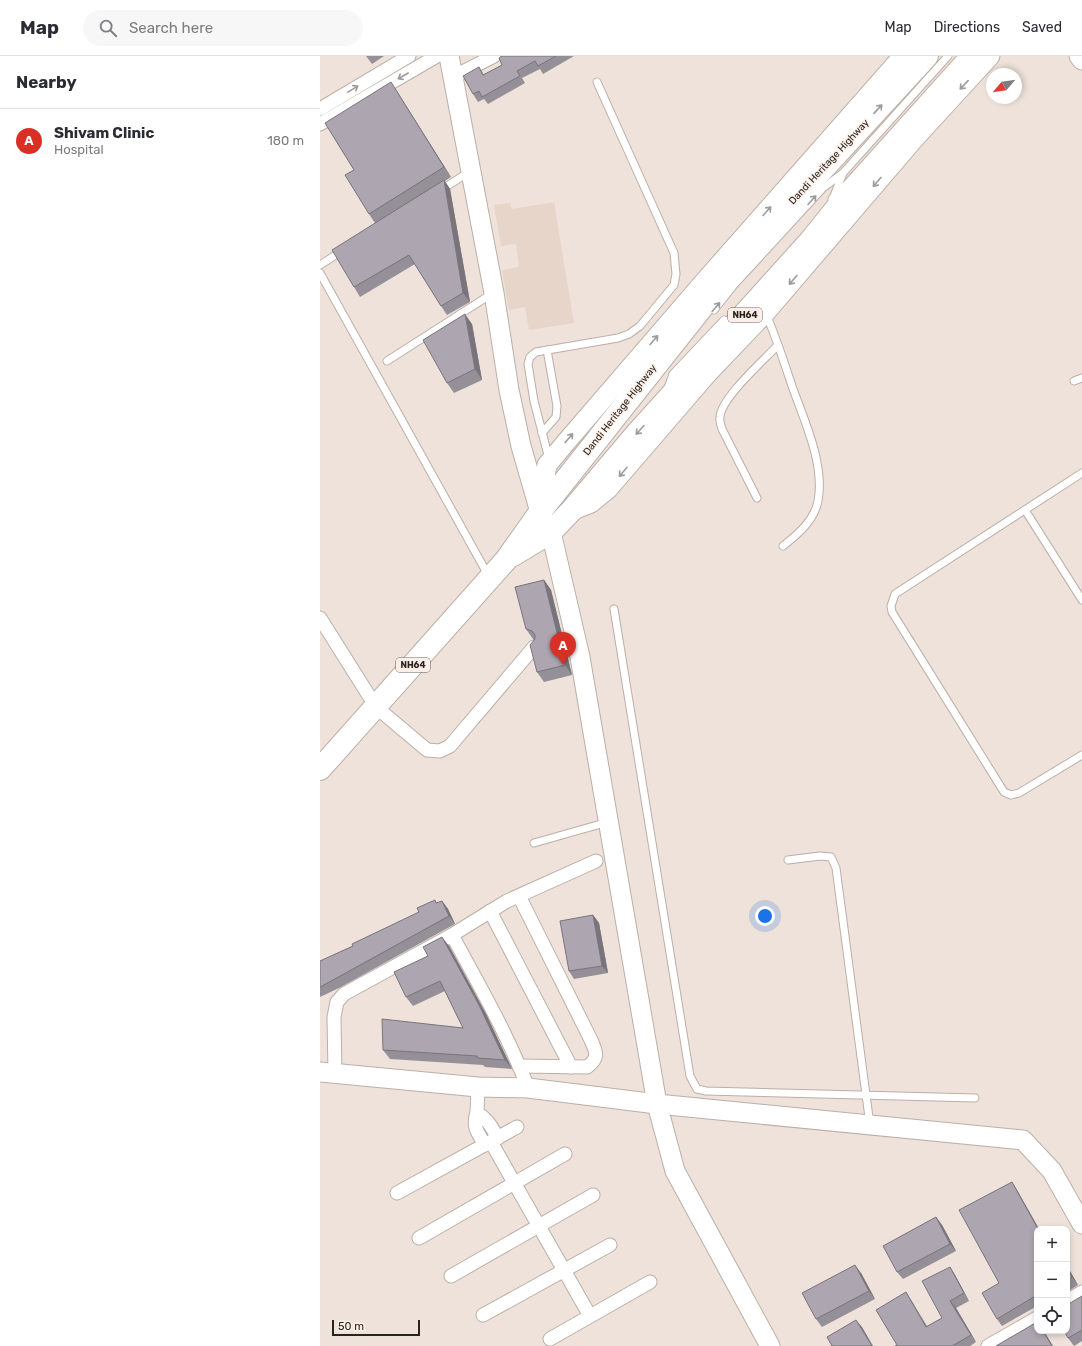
<!DOCTYPE html>
<meta charset="utf-8">
<style>
body{margin:0;font-family:Rubik,sans-serif;background:#f7f7f7;color:#2b2b33}
.controls{position:absolute;right:12px;bottom:12px;display:grid;overflow:hidden;border-radius:8px;box-shadow:0 2px 6px #0003}
.controls button{width:36px;height:36px;display:grid;place-items:center;padding:0;border:0;border-bottom:1px solid #e1e1e2;background:#fff;color:#2b2b33;font:20px sans-serif}
.compass{position:absolute;left:666px;top:12px;width:36px;height:36px;border-radius:50%;background:#fff;box-shadow:0 2px 6px #0003;rotate:241deg}
.scale{position:absolute;left:12px;bottom:10px;width:88px;box-sizing:border-box;padding-left:4px;border:2px solid #282421;border-top:0;font-size:11px;line-height:14px;white-space:nowrap;color:#282421;-webkit-text-stroke:3px #fcefe7;paint-order:stroke}
.you{position:absolute;left:445px;top:860px;width:14px;height:14px;margin:-10px;border:3px solid #fff;border-radius:50%;background:#1a73e8;box-shadow:0 0 0 6px #1a73e833}
.badge{display:grid;place-items:center;width:26px;height:26px;border-radius:50%;background:#d93025;color:#fff;font-size:13px;font-weight:700}
.pin{position:absolute;translate:-50% -33px;filter:drop-shadow(0 1px 2px #0008)}
.pin::after{content:'';position:absolute;top:21px;width:14px;height:12px;background:inherit;clip-path:polygon(0 0,100% 0,50% 100%)}
.list{margin:0;padding:0;list-style:none}
h2{display:flex;justify-content:space-between;align-items:center;height:52px;margin:0;padding:0 16px;font-size:17px}
h2 small{font-size:13px;font-weight:400;color:#7c7c81}
.list li{display:grid;grid-template-columns:26px 1fr auto;gap:12px;align-items:center;box-sizing:border-box;height:64px;padding:0 16px;border-top:1px solid #e1e1e2}
.list b{display:block;font-size:15px;white-space:nowrap}
.list p{margin:0;font-size:13px;white-space:nowrap;color:#7c7c81}
.list em{font-size:13px;font-style:normal;color:#7c7c81}
.icon{flex:none;width:22px;height:22px;fill:none;stroke:currentColor;stroke-width:2;stroke-linecap:round;stroke-linejoin:round}
.map{position:relative;flex:none;width:762px;height:1290px;overflow:hidden}
header{display:flex;align-items:center;gap:24px;box-sizing:border-box;height:56px;padding:0 20px;background:#fff;border-bottom:1px solid #e1e1e2}
header strong{font-size:19px}
nav{display:flex;gap:22px;margin-inline-start:auto;font-size:14px}
.search{width:280px;height:36px;background:#f7f7f7;display:flex;align-items:center;gap:10px;box-sizing:border-box;padding:0 14px;border-radius:22px;color:#7c7c81;font-size:15px}
main{display:flex}
aside{flex:1;background:#fff}
.map>svg:first-child{display:block}
.built{fill:#e8d5c9}
.lines{fill:none;stroke-linecap:round;stroke-linejoin:round}
.lane-casing{stroke:#bbafa7;stroke-width:9}
.street-casing{stroke:#bbafa7;stroke-width:15}
.secondary-casing{stroke:#bbafa7;stroke-width:21}
.highway-casing{stroke:#bbafa7;stroke-width:24}
.lane{stroke:#fff;stroke-width:7}
.street{stroke:#fff;stroke-width:13}
.secondary{stroke:#fff;stroke-width:19}
.highway{stroke:#fff;stroke-width:22}
.wall{fill:#958f98}
.shaded-wall{fill:#79747c}
.building{fill:#ada6b1;stroke:#79747c}
.oneway{stroke:#9e9c9b}
.labels{text-anchor:middle;dominant-baseline:central;stroke-width:3;stroke-linejoin:round;paint-order:stroke}
.shield{fill:#fcefe7;stroke:#68615c;stroke-width:1}
.shield-label{font-size:9px;font-weight:bold;fill:#282421}
.street-label{font-size:10px;fill:#282421;stroke:#fcefe7}
</style>
<header>
<strong>Map</strong>
<div class="search"><svg class="icon" aria-label="search" viewBox="0 0 24 24"><circle cx="10" cy="10" r="6"/><path d="M15 15l6 6"/></svg>Search here</div>
<nav><a>Map</a><a>Directions</a><a>Saved</a></nav>
</header>
<main>
<aside>
<h2>Nearby<small></small></h2>
<ul class="list">
<li><span class="badge">A</span><div><b>Shivam Clinic</b><p>Hospital</p></div><em>180 m</em></li>
</ul>
</aside>
<div class="map">
<svg width="762" height="1290" viewBox="0 0 762 1290">
<rect width="100%" height="100%" fill="#eee2da"/>
<!-- built -->
<polygon class="built" points="234,146 254,267 209,274 205,251 189,254 182,214 199,211 196,188 181,190 174,149 190,147 192,153"/>
<g class="lines">
<!-- lane casing -->
<g class="lane-casing">
<g id="lane">
<polyline points="121,134 149,116"/>
<polyline points="512,143 514,140 523,117"/>
<polyline points="0,209 22,195"/>
<polyline points="0,217 168,519"/>
<polyline points="394,254 413,230 503,132 523,117 628,0"/>
<path d="M 446,258 C 456,281 464,306 472,330 C 484,364 505,408 498,445 C 494,465 478,478 463,490"/>
<polyline points="67,305 173,237"/>
<polyline points="754,325 762,322"/>
<polyline points="348,332 353,318 404,264"/>
<polyline points="222,377 236,361 237,350 227,294"/>
<polyline points="229,403 214,345 208,308 210,301 216,296 298,282 309,278 320,270 354,229 356,218 354,197 277,26"/>
<polyline points="762,417 575,538 571,550 572,556 684,736 691,739 699,737 762,699"/>
<path d="M 437,442 L 402,373 C 401,369 399,365 400,361 C 401,342 444,304 458,289"/>
<polyline points="705,454 762,544"/>
<polyline points="294,553 370,1020 377,1033 386,1035 655,1042"/>
<polyline points="214,787 288,766"/>
<polyline points="468,804 500,800 511,801 516,812 550,1069"/>
</g>
</g>
<!-- street casing -->
<g class="street-casing">
<g id="street">
<polyline points="133,21 174,0"/>
<polyline points="0,53 89,0"/>
<polyline points="0,68 117,0"/>
<polyline points="0,562 56,651 107,694 120,695 130,690 214,591"/>
<path d="M 199,840 L 271,984 C 276,996 280,1001 267,1011 L 199,1010"/>
<polyline points="170,855 251,1011"/>
<path d="M 132,879 C 159,929 188,979 208,1032"/>
<polyline points="15,1017 14,961 17,946 24,938 132,879 187,845 276,805"/>
<path d="M 158,1031 L 157,1057 C 168,1063 172,1072 178,1082"/>
<path d="M 157,1057 C 152,1071 158,1077 165,1089"/>
<polyline points="171,1086 270,1260"/>
<polyline points="77,1137 197,1071"/>
<polyline points="99,1182 245,1098"/>
<polyline points="131,1220 273,1139"/>
<polyline points="747,1245 762,1236"/>
<polyline points="163,1259 290,1189"/>
<polyline points="230,1283 330,1226"/>
<polyline points="668,1290 717,1262"/>
</g>
</g>
<!-- secondary casing -->
<g class="secondary-casing">
<g id="secondary">
<polyline points="129,0 174,237 189,334 201,390 220,456 231,476 260,601 337,1048 355,1115 450,1290"/>
<polyline points="759,0 762,4"/>
<polyline points="232,441 225,420 227,409 247,385 384,226 583,0"/>
<polyline points="251,455 271,447 288,433 387,318 446,256 594,83 670,0"/>
<polyline points="0,1016 158,1031 208,1032 337,1048 703,1084 732,1115 762,1168"/>
</g>
</g>
<!-- highway casing -->
<g class="highway-casing">
<g id="highway">
<polyline points="193,499 231,476 251,455 317,377 491,184 528,138 652,0"/>
<polyline points="0,713 186,504 220,456 422,201 607,0"/>
</g>
</g>
<!-- lane -->
<use href="#lane" class="lane"/>
<!-- street -->
<use href="#street" class="street"/>
<!-- secondary -->
<use href="#secondary" class="secondary"/>
<!-- highway -->
<use href="#highway" class="highway"/>
</g>
<!-- wall -->
<g class="wall">
<polygon points="46,0 64,0 52,8"/>
<polygon points="182,0 254,0 223,18 220,13 202,22 205,27 168,48 164,43 158,46 153,38 159,11 164,19 182,9"/>
<polygon points="78,37 131,121 125,125 130,133 150,246 127,259 121,250 95,208 40,241 34,231 55,167 49,158 34,114"/>
<polygon points="152,268 162,324 134,337 127,327"/>
<polygon points="224,524 231,534 252,619 224,626 217,616 214,584 213,583 206,573"/>
<polygon points="122,845 128,853 135,868 19,932 0,941 0,905 33,890"/>
<polygon points="273,859 279,867 288,917 254,923 249,915"/>
<polygon points="129,890 166,958 192,1013 165,1011 163,1009 70,1003 63,994 143,972 125,935 93,950 86,941"/>
<polygon points="692,1126 697,1134 719,1173 717,1173 717,1250 682,1270 677,1263 679,1227"/>
<polygon points="616,1161 622,1169 636,1195 583,1223 577,1216"/>
<polygon points="747,1210 758,1229 747,1236"/>
<polygon points="630,1211 635,1219 649,1245 636,1252 656,1286 650,1290 575,1290 577,1289 591,1244 607,1270 622,1262"/>
<polygon points="541,1217 555,1243 502,1271 496,1263"/>
<polygon points="762,1240 762,1285 754,1290 748,1282"/>
</g>
<!-- shaded-wall -->
<g class="shaded-wall">
<polygon points="71,26 78,37 131,121 124,111"/>
<polygon points="124,124 130,133 150,246 143,237"/>
<polygon points="145,258 152,268 162,324 155,313"/>
<polygon points="224,524 231,534 252,619 245,609"/>
<polygon points="122,845 128,853 135,868 129,860"/>
<polygon points="273,859 279,867 288,917 282,910"/>
<polygon points="122,881 129,890 166,958 192,1013 185,1004"/>
<polygon points="692,1126 697,1134 719,1173 718,1173"/>
<polygon points="616,1161 622,1169 636,1195 630,1188"/>
<polygon points="535,1209 541,1217 555,1243 549,1235"/>
<polygon points="747,1210 758,1229 752,1221 747,1212"/>
<polygon points="630,1211 635,1219 649,1245 644,1237"/>
<polygon points="586,1236 591,1244 611,1279 606,1271"/>
<polygon points="630,1245 636,1252 656,1286 651,1279"/>
<polygon points="536,1264 542,1271 553,1290 552,1290"/>
<polygon points="723,1275 724,1275 733,1290 732,1290"/>
</g>
<!-- building -->
<g class="building">
<polygon points="182,0 236,0 218,10 215,5 197,15 200,20 162,41 159,35 153,38 143,20 159,11 163,19 182,9 179,2"/>
<polygon points="71,26 124,111 49,158 25,119 34,114 5,67"/>
<polygon points="124,124 143,237 121,250 89,199 34,231 12,194"/>
<polygon points="145,258 155,313 127,327 103,284"/>
<polygon points="224,524 245,609 217,616 210,589 215,583 215,579 212,575 206,573 195,531"/>
<polygon points="115,844 116,847 122,845 129,860 13,924 0,931 0,905 33,890 32,888 99,856 97,852"/>
<polygon points="273,859 282,910 249,915 240,865"/>
<polygon points="122,881 159,949 185,1004 158,1002 157,1000 63,994 62,963 143,972 120,925 86,941 74,916 108,900 103,891"/>
<polygon points="692,1126 718,1173 717,1173 717,1239 677,1263 662,1237 679,1227 639,1154"/>
<polygon points="616,1161 630,1188 577,1216 563,1190"/>
<polygon points="535,1209 549,1235 496,1263 482,1237"/>
<polygon points="630,1211 644,1237 630,1245 651,1279 632,1290 575,1290 577,1289 556,1254 586,1236 606,1271 622,1262 602,1225"/>
<polygon points="747,1212 752,1221 747,1225"/>
<polygon points="762,1240 762,1274 748,1282 744,1275 747,1275 747,1249"/>
<polygon points="536,1264 552,1290 512,1290 507,1281"/>
<polygon points="717,1266 717,1275 723,1275 732,1290 676,1290"/>
</g>
<!-- one-way arrows -->
<defs><path id="oneway-shaft" d="M-6 0H5M1.5-3L5.5 0L1.5 3" fill="none" stroke-width="1.6" stroke-linecap="round" stroke-linejoin="round"/></defs>
<g class="oneway">
<use href="#oneway-shaft" transform="translate(83 20) rotate(150)"/>
<use href="#oneway-shaft" transform="translate(644 29) rotate(133)"/>
<use href="#oneway-shaft" transform="translate(33 33) rotate(-31)"/>
<use href="#oneway-shaft" transform="translate(558 53) rotate(-47)"/>
<use href="#oneway-shaft" transform="translate(557 126) rotate(131)"/>
<use href="#oneway-shaft" transform="translate(492 144) rotate(-48)"/>
<use href="#oneway-shaft" transform="translate(447 155) rotate(-48)"/>
<use href="#oneway-shaft" transform="translate(473 224) rotate(131)"/>
<use href="#oneway-shaft" transform="translate(396 251) rotate(-50)"/>
<use href="#oneway-shaft" transform="translate(334 284) rotate(-49)"/>
<use href="#oneway-shaft" transform="translate(320 374) rotate(132)"/>
<use href="#oneway-shaft" transform="translate(249 382) rotate(-50)"/>
<use href="#oneway-shaft" transform="translate(303 416) rotate(131)"/>
</g>
<g class="labels">
<!-- shield labels -->
<g class="shield">
<rect x="408" y="252" width="34" height="14" rx="3"/>
<rect x="76" y="602" width="34" height="14" rx="3"/>
</g>
<g class="shield-label">
<text x="425" y="259">NH64</text>
<text x="93" y="609">NH64</text>
</g>
<!-- street labels -->
<g class="street-label">
<text transform="translate(509 106) rotate(-47)">Dandi Heritage Highway</text>
<text transform="translate(300 354) rotate(-52)">Dandi Heritage Highway</text>
</g>
</g>
</svg>
<div class="controls">
<button>+</button>
<button>−</button>
<button><svg class="icon" aria-label="locate" viewBox="0 0 24 24"><circle cx="12" cy="12" r="6"/><path d="M12 2v4M12 18v4M2 12h4M18 12h4"/></svg></button>
</div>
<svg class="compass" viewBox="-18 -18 36 36"><path d="M0-13l5 13h-10z" fill="#e53935"/><path d="M0 13l5-13h-10z" fill="#7c7c81"/></svg>
<div class="scale">50 m</div>
<div class="you"></div>
<div class="pin badge" style="left:243px;top:609px">A</div>
</div>
</main>
